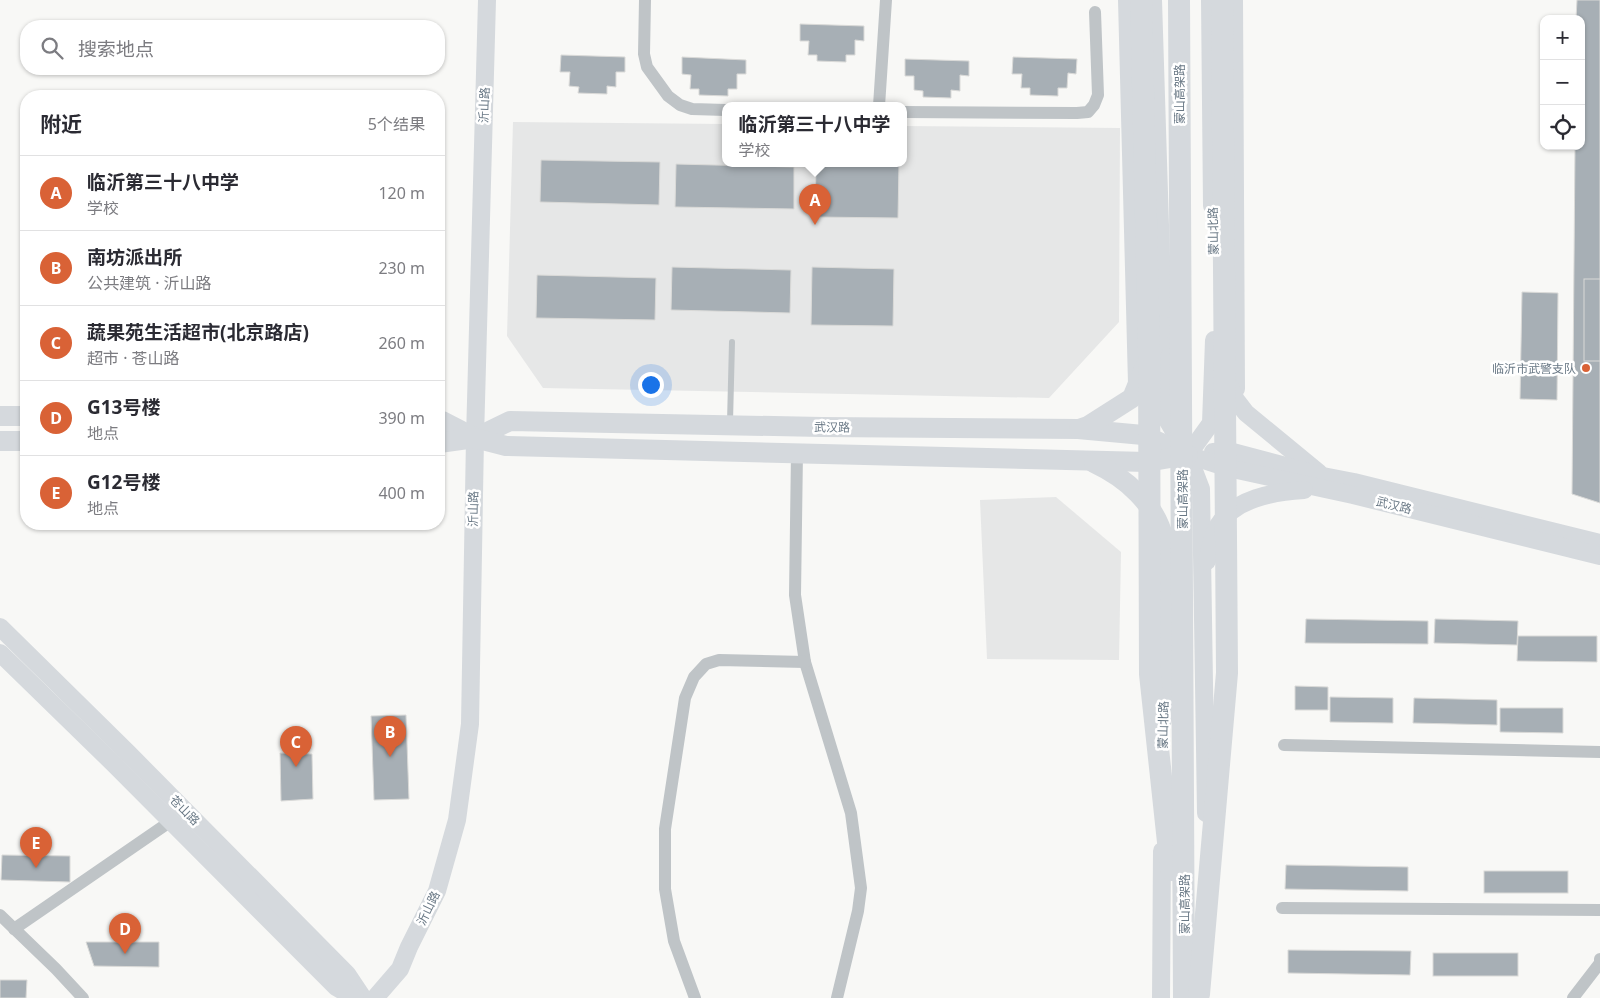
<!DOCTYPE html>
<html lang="zh">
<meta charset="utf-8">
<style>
body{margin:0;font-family:"Noto Sans","Noto Sans SC",sans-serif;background:#f7f7f7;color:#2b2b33}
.controls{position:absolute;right:15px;top:15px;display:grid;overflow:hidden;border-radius:10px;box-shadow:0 1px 4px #0004}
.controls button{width:45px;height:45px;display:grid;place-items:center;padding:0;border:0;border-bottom:1px solid #e1e1e2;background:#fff;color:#2b2b33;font:25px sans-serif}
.you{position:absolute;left:650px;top:384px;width:18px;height:18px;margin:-12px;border:4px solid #fff;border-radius:50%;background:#1a73e8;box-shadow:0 0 0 8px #1a73e833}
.badge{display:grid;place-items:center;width:32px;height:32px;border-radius:50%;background:#d96236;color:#fff;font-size:16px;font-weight:700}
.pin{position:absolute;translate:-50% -41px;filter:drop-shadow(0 1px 2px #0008)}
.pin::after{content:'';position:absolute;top:26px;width:18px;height:15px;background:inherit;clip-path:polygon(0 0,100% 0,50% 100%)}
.popup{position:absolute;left:722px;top:102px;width:185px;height:65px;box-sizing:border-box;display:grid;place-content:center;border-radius:10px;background:#fff;filter:drop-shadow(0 1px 4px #0005);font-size:16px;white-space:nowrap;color:#7c7c81}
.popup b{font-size:19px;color:#2b2b33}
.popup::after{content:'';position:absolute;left:50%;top:100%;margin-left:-10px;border:10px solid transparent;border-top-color:#fff}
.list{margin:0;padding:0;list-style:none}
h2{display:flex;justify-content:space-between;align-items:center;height:65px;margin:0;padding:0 20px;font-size:21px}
h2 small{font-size:16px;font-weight:400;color:#7c7c81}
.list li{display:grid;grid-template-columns:32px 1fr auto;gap:15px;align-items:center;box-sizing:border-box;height:75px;padding:0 20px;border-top:1px solid #e1e1e2}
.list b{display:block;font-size:19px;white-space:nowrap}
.list p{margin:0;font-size:16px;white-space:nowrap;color:#7c7c81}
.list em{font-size:16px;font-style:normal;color:#7c7c81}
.icon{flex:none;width:28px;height:28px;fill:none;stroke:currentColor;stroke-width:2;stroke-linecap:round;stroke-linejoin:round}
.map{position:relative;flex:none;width:1600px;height:998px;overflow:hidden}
.search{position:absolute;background:#fff;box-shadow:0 1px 4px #0004;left:20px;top:20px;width:425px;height:55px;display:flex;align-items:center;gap:12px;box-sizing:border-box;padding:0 18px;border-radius:20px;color:#7c7c81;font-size:19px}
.panel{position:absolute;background:#fff;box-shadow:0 1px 4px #0004;left:20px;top:90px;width:425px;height:440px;border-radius:20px}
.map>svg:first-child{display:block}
.built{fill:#e6e7e7}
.building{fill:#a7afb5;stroke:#dadad8}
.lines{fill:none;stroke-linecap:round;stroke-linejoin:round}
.lane{stroke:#bfc4c7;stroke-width:6}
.street{stroke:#bfc4c7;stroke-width:12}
.secondary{stroke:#d5d9dd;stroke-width:18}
.primary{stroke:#d5d9dd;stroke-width:20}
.highway{stroke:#d5d9dd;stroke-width:22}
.poi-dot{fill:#d96236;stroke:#fff;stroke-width:2}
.labels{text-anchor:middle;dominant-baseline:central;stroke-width:5;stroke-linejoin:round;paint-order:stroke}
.street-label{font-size:12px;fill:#697885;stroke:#fff}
.poi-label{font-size:12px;fill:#697885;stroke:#fff;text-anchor:end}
</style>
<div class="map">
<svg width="1600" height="998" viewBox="0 0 1600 998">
<rect width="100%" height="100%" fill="#f8f8f6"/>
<!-- built -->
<g class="built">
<polygon points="513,122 726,124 726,164 904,164 904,126 1120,128 1119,322 1049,398 543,388 507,336"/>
<polygon points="1056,497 1121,552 1119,660 987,659 980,500"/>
</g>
<!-- building -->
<g class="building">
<polygon points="1577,0 1600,0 1600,503 1572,494 1575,146 1581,146 1581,19 1576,19"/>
<polygon points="800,24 864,26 864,41 855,40 855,55 846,55 846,62 817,61 817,55 808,55 809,41 800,41"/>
<polygon points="561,55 625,57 625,72 616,72 616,87 607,86 607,94 578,93 579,87 569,86 570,72 560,72"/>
<polygon points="682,57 746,60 746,74 737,74 737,89 728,89 728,96 699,95 699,89 690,89 691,75 682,74"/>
<polygon points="1013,57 1077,59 1076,74 1068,73 1067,88 1058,88 1058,96 1030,95 1030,88 1021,88 1022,74 1012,74"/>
<polygon points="905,59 969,61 969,76 960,75 960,91 951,90 951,98 923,97 923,91 914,90 914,76 905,76"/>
<polygon points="541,160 660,162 659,205 540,202"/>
<polygon points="676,164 794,167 794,209 675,207"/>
<polygon points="816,164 899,164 898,218 815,217"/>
<polygon points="672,267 791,270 790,313 671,310"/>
<polygon points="812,267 894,269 893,326 811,325"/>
<polygon points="537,275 656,278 655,320 536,318"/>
<rect x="1584" y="279" width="16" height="82"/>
<polygon points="1522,292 1558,293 1557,400 1520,399"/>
<polygon points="1306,619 1428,621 1428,644 1305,643"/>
<polygon points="1435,619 1518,621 1517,645 1434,643"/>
<polygon points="1518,636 1597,636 1597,662 1517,661"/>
<polygon points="1295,686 1328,687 1328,710 1295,710"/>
<polygon points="1330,697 1393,698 1393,723 1330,722"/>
<polygon points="1414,698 1497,700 1497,725 1413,723"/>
<polygon points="1500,708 1563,708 1563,733 1500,732"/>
<polygon points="406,715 409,799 374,800 371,716"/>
<polygon points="280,753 312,754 313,799 281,801"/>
<polygon points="2,855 70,856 70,882 1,880"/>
<polygon points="1286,865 1408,867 1408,891 1285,889"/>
<rect x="1484" y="871" width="84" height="22"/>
<polygon points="86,942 159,942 159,967 94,966"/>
<polygon points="1288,950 1411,951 1410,975 1288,973"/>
<rect x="1433" y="953" width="85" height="23"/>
<polygon points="0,980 27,980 26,998 0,998"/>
</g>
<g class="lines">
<!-- lane -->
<polyline class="lane" points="730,422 732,342"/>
<!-- street -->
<g class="street">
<polyline points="645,0 644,54 647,67 668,96 680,105 692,109 726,110"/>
<polyline points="879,106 886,0"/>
<polyline points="904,112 1077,113 1088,112 1094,105 1098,95 1095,12"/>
<polyline points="797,452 795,595 805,662 851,813 861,888 858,911 837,998"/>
<polyline points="1284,745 1600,752"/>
<polyline points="1282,908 1600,910"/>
<polyline points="0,915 56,969 83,998"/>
<polyline points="14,929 171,821"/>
<polyline points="695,998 674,941 665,889 665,829 685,698 694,677 706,664 719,660 805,662"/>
<polyline points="1573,998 1600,963 1600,959"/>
</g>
<!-- secondary -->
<g class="secondary">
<polyline points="1127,0 1137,384"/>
<polyline points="1153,0 1166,418 1188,455 1201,489 1206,813"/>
<polyline points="1210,0 1212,206"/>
<polyline points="1234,0 1236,389"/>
<polyline points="1227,381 1236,400 1246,413 1319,473"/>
<polyline points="1213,452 1229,451 1323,476 1354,482 1600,543"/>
<polyline points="1188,455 1228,468 1353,495 1600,556"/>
<polyline points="1182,467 1188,455 1211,423 1214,340"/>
<path d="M 1207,561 C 1210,551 1212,536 1217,527 C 1235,498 1273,492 1304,490"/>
<polyline points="0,627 128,753 347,974 363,998"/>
<polyline points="0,653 115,765 336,987 355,998"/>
<polyline points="1163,720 1164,671 1170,556"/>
<polyline points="375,998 400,969 409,947 437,891 457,820 470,724 475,438 487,0"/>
<polyline points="1161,998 1162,851"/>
</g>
<!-- primary -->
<g class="primary">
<polyline points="0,416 26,416"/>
<polyline points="439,421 442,421 475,438 510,421 822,427 1078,429 1143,435 1188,455"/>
<polyline points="1079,429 1088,426 1132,398 1162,325"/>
<polyline points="0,441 26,441"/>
<polyline points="439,443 475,438 506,446 1147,462 1188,455"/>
<path d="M 1094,463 C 1126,478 1155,503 1164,539 C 1167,549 1167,560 1169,570"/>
</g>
<!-- highway -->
<g class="highway">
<polyline points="1141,0 1149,349 1150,674 1171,870"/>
<polyline points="1179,0 1184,998"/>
<polyline points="1199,994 1227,673 1222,0"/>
</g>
</g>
<!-- markers -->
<circle class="poi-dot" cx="1586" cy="368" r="5"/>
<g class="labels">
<!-- street labels -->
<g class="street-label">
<text transform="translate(1179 94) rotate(-90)">蒙山高架路</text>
<text transform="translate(484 105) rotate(-88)">沂山路</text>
<text transform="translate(1213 231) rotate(-91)">蒙山北路</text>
<text transform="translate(832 427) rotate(1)">武汉路</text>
<text transform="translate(1182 499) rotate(-90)">蒙山高架路</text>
<text transform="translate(1394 505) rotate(14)">武汉路</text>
<text transform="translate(473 509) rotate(-89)">沂山路</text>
<text transform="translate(1163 725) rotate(-89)">蒙山北路</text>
<text transform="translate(185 810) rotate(45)">苍山路</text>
<text transform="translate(1184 904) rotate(-90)">蒙山高架路</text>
<text transform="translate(428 908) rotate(-64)">沂山路</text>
</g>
<!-- poi labels -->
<g class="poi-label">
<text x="1576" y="368">临沂市武警支队</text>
</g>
</g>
</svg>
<div class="controls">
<button>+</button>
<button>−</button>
<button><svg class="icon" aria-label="locate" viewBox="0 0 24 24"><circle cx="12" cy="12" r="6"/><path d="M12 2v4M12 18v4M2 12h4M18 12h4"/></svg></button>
</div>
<div class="you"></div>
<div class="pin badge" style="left:815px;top:225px">A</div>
<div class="popup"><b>临沂第三十八中学</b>学校</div>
<div class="pin badge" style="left:390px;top:757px">B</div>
<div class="pin badge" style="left:296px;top:767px">C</div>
<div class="pin badge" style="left:125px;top:954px">D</div>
<div class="pin badge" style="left:36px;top:868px">E</div>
<div class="search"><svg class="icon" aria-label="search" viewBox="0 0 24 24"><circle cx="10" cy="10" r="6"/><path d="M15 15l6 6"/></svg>搜索地点</div>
<section class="panel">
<h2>附近<small>5个结果</small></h2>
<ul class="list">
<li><span class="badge">A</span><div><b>临沂第三十八中学</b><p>学校</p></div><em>120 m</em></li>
<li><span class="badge">B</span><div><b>南坊派出所</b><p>公共建筑 · 沂山路</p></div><em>230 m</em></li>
<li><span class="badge">C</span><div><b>蔬果苑生活超市(北京路店)</b><p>超市 · 苍山路</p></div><em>260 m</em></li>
<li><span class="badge">D</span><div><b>G13号楼</b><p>地点</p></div><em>390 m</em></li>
<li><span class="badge">E</span><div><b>G12号楼</b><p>地点</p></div><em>400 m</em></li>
</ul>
</section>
</div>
